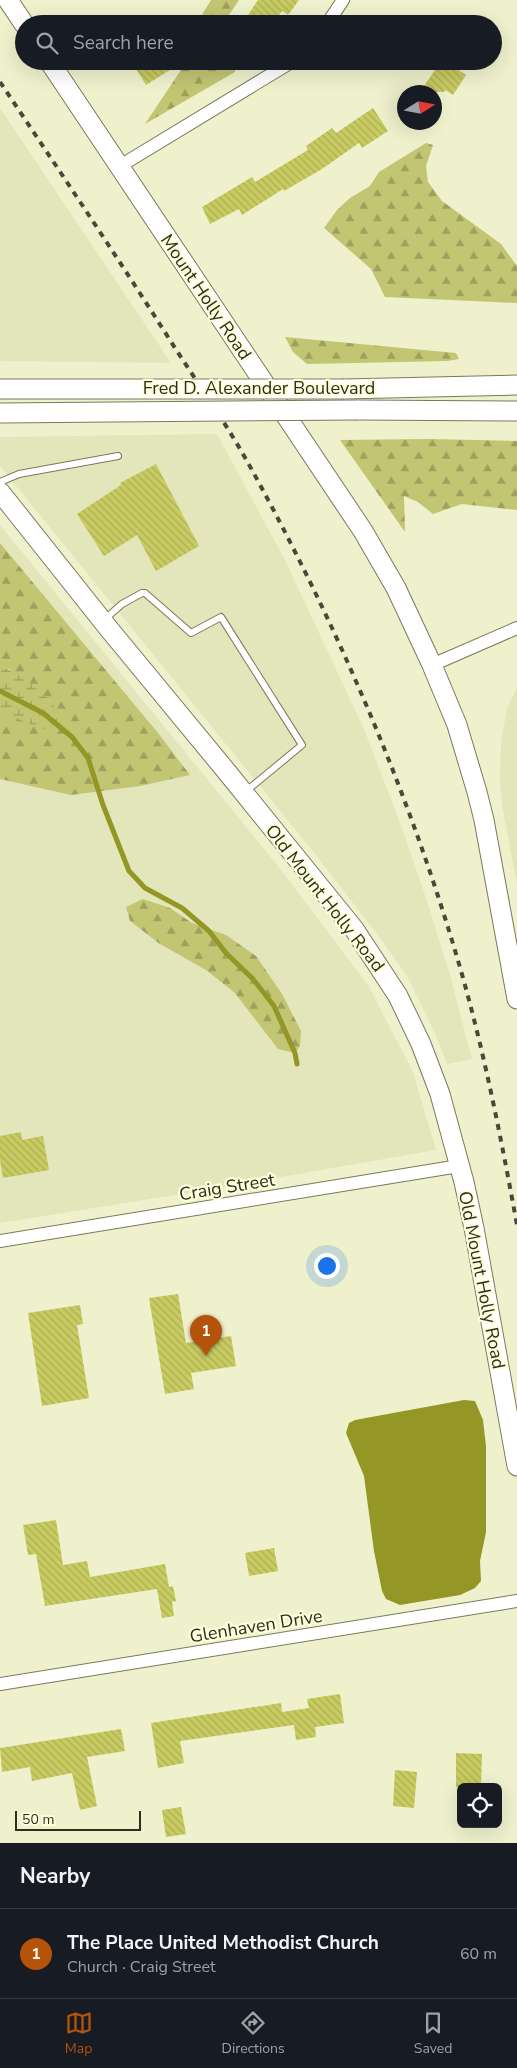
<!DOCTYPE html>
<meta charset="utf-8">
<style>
body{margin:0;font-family:"Nunito Sans",sans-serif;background:#242831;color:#f1f3f6}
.controls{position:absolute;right:15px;bottom:15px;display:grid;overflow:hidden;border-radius:8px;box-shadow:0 5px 20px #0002}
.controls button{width:45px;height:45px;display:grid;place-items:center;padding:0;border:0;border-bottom:1px solid #363941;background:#171b24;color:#f1f3f6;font:25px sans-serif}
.compass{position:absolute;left:397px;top:85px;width:45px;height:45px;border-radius:50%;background:#171b24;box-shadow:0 5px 20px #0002;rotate:79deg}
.scale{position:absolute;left:15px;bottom:12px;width:126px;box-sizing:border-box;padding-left:5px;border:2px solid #2d2e20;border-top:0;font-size:14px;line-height:18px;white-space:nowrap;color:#2d2e20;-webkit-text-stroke:4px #fcffda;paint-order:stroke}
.you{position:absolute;left:326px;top:1265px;width:18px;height:18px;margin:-12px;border:4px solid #fff;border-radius:50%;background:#1a73e8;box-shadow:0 0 0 8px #1a73e833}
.badge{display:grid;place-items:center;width:32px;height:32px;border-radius:50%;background:#b45309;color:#fff;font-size:16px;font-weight:700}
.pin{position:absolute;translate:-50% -41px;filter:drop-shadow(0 1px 2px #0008)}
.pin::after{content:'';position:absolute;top:26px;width:18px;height:15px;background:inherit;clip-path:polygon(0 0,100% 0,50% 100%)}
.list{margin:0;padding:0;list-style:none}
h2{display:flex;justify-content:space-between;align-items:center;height:65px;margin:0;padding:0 20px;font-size:21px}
h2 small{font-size:16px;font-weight:400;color:#9ea1a6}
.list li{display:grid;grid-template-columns:32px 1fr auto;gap:15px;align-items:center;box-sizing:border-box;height:90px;padding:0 20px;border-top:1px solid #363941}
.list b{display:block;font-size:19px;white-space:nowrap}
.list p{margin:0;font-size:16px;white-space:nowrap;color:#9ea1a6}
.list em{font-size:16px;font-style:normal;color:#9ea1a6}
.icon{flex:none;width:28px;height:28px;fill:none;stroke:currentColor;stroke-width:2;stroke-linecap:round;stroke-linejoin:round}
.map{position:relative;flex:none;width:517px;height:1843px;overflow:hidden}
.search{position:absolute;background:#171b24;box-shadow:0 5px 20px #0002;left:15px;right:15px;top:15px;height:55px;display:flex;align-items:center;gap:12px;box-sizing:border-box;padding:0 18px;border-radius:28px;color:#9ea1a6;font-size:19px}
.sheet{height:155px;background:#171b24}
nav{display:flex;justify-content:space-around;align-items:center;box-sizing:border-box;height:70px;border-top:1px solid #363941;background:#171b24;font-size:14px;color:#9ea1a6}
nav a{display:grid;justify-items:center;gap:2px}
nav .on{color:#b45309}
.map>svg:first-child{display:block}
.built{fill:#e3e6bb}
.forest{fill:url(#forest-firs)}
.wetland{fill:url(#wetland-marsh)}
.water{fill:#949626}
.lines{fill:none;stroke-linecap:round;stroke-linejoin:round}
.stream{stroke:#949626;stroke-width:5}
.building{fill:url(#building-back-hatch)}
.lane-casing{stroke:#797a5a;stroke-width:8}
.street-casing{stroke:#797a5a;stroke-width:14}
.secondary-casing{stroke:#797a5a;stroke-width:21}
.lane{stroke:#fff;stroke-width:6}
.street{stroke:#fff;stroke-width:12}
.secondary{stroke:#fff;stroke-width:19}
.rail{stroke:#474837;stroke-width:4;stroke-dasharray:6 6;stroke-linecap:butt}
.secondary-bridge-casing{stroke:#797a5a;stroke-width:21;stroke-linecap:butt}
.secondary-bridge{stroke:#fff;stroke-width:19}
.labels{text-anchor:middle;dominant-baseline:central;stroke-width:4.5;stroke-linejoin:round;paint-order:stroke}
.street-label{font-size:18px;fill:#2d2e20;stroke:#fcffda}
</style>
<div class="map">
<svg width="517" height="1843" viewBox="0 0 517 1843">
<defs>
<pattern id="forest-firs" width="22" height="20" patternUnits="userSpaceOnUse" patternTransform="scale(1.25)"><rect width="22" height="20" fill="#c2c572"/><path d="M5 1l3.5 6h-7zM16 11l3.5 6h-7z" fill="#9ea05d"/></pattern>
<pattern id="wetland-marsh" width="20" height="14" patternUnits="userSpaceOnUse" patternTransform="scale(1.25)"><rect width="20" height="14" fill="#c2c572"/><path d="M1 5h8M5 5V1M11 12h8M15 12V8" fill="none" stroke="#9ea05d"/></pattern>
<pattern id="building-back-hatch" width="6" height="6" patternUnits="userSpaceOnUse" patternTransform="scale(1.25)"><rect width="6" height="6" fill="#c8cb61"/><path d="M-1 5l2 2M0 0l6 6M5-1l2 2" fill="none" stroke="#acaf54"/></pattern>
</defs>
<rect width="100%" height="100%" fill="#eff1cd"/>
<!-- built -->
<g class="built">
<polygon points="0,108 171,363 0,361"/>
<polygon points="217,434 285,560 364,729 401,825 428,904 450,975 472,1059 447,1064 434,1031 407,976 380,938 316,855 0,466 0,437"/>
<polygon points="0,525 278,866 368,985 413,1072 436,1150 213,1189 0,1223"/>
<polygon points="517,687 517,884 502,806 500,781 501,743 507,708"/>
</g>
<!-- forest -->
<g class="forest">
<polygon points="211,0 239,0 223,24 200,24 200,18"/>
<polygon points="187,61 236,61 235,72 145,124"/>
<polygon points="426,143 433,145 426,166 428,182 442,201 501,244 517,266 517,303 385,297 371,269 324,228 337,210 350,198 370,186 379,172"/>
<polygon points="285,337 456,353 459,359 447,361 307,364 293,352"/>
<polygon points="429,439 517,441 517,510 462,504 433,514 418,502 404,496 405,532 340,440"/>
<polygon points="0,543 158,733 190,775 140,786 71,795 0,779 0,712 2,713 11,670 0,666"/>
<polygon points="143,899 170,908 192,923 226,935 256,956 282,994 301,1031 300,1046 295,1053 278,1049 235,993 206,970 160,944 130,921 126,907"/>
</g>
<!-- wetland -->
<path class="wetland" d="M 0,666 C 19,673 52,696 59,715 C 60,718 60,724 60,727 L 49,731 L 0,712 Z"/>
<!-- water -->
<polygon class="water" points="464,1400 475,1401 483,1420 486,1446 486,1532 480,1561 481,1581 475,1588 460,1595 400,1605 386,1599 382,1591 374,1551 364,1476 346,1433 349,1423 355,1420"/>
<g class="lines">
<!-- stream -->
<polyline class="stream" points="0,691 43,713 72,737 88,758 103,805 129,871 145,888 182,908 209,931 226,953 253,979 274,1006 295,1053 297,1064"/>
</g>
<!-- building -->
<g class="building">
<polygon points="258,0 299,0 288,15 282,11 273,24 242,24"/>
<polygon points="131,61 184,61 146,85"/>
<polygon points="441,61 445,61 466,75 453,95 445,90 444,92 420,92"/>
<polygon points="373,108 388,131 362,148 359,143 322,169 284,191 283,189 242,215 239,209 210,224 202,207 252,177 255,182 308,150 306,146 332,128 336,133"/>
<polygon points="156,464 199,546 156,571 137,535 104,556 77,514 121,485 120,483"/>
<polygon points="21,1132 22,1140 43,1136 49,1170 3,1178 0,1160 0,1136"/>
<polygon points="178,1294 186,1343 231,1336 236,1366 191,1373 194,1389 165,1394 149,1298"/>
<polygon points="80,1305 83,1324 77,1325 89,1398 42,1406 28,1313"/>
<polygon points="56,1520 63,1565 87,1561 90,1577 165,1564 169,1587 173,1586 176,1601 172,1602 174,1616 162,1618 157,1589 45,1606 36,1554 28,1555 23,1525"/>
<polygon points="274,1548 278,1571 249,1576 245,1553"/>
<polygon points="340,1694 344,1723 315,1727 316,1737 296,1740 294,1725 180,1741 184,1763 158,1768 151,1723 281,1703 282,1712 309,1708 307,1699"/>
<polygon points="121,1729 125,1751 87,1757 97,1806 80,1810 72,1773 32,1781 30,1767 2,1772 0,1748"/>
<polygon points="456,1753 482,1754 481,1787 456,1787"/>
<polygon points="395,1770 417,1772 414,1808 393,1806"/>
<polygon points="181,1807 186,1834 166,1837 162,1810"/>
</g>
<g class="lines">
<!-- lane casing -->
<g class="lane-casing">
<g id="lane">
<polyline points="0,482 19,474 118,456"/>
<polyline points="105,619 122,604 142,593 145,593 191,633 221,617 302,745 245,792"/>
</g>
</g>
<!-- street casing -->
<g class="street-casing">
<g id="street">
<polyline points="327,24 343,0"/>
<polyline points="120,166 293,61"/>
<polyline points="432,665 517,628"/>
<polyline points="0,1241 459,1166"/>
<polyline points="0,1684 517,1601"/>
</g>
</g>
<!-- secondary casing -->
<g class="secondary-casing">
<g id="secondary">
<polyline points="8,0 24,24"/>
<polyline points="49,61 363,531 396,588 432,665 457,725 477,792 484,820 517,999"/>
<polyline points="344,389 517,385"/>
<polyline points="357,410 517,411"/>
<polyline points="0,492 109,629 227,772 354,929 398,996 421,1044 440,1094 464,1182 474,1228 517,1466"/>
</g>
</g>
<!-- lane -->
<use href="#lane" class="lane"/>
<!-- street -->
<use href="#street" class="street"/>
<!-- secondary -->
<use href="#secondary" class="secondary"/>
<!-- rail -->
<path class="rail" d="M 0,82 C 59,170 118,258 175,348 C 199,385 225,422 247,461 C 335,620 408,789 459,964 C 484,1050 501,1138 517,1225"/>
<!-- secondary-bridge casing -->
<g class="secondary-bridge-casing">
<g id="secondary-bridge">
<polyline points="0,389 344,389"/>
<polyline points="0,413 357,410"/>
</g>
</g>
<!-- secondary-bridge -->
<use href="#secondary-bridge" class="secondary-bridge"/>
</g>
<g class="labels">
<!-- street labels -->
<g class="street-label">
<text transform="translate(206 297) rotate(56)">Mount Holly Road</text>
<text x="259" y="388">Fred D. Alexander Boulevard</text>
<text transform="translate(325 898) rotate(52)">Old Mount Holly Road</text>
<text transform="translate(227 1187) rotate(-9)">Craig Street</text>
<text transform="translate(482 1280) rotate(79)">Old Mount Holly Road</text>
<text transform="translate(256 1626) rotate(-9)">Glenhaven Drive</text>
</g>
</g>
</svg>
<div class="controls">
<button><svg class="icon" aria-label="locate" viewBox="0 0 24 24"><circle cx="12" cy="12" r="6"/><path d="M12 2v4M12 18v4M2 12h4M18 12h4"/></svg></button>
</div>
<svg class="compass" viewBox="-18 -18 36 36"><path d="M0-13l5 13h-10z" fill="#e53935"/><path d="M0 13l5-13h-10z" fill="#9ea1a6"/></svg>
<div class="scale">50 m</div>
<div class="you"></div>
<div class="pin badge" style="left:206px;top:1356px">1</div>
<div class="search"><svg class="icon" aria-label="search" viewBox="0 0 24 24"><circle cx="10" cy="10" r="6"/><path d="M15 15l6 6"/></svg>Search here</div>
</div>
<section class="sheet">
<h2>Nearby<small></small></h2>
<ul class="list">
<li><span class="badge">1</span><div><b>The Place United Methodist Church</b><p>Church · Craig Street</p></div><em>60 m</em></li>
</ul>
</section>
<nav>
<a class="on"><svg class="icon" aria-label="map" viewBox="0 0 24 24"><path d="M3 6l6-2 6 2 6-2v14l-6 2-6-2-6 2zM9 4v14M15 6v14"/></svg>Map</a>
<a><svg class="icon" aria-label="directions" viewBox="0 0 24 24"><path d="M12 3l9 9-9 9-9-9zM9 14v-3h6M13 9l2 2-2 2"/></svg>Directions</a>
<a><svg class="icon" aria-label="saved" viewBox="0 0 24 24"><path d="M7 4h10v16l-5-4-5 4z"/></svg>Saved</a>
</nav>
